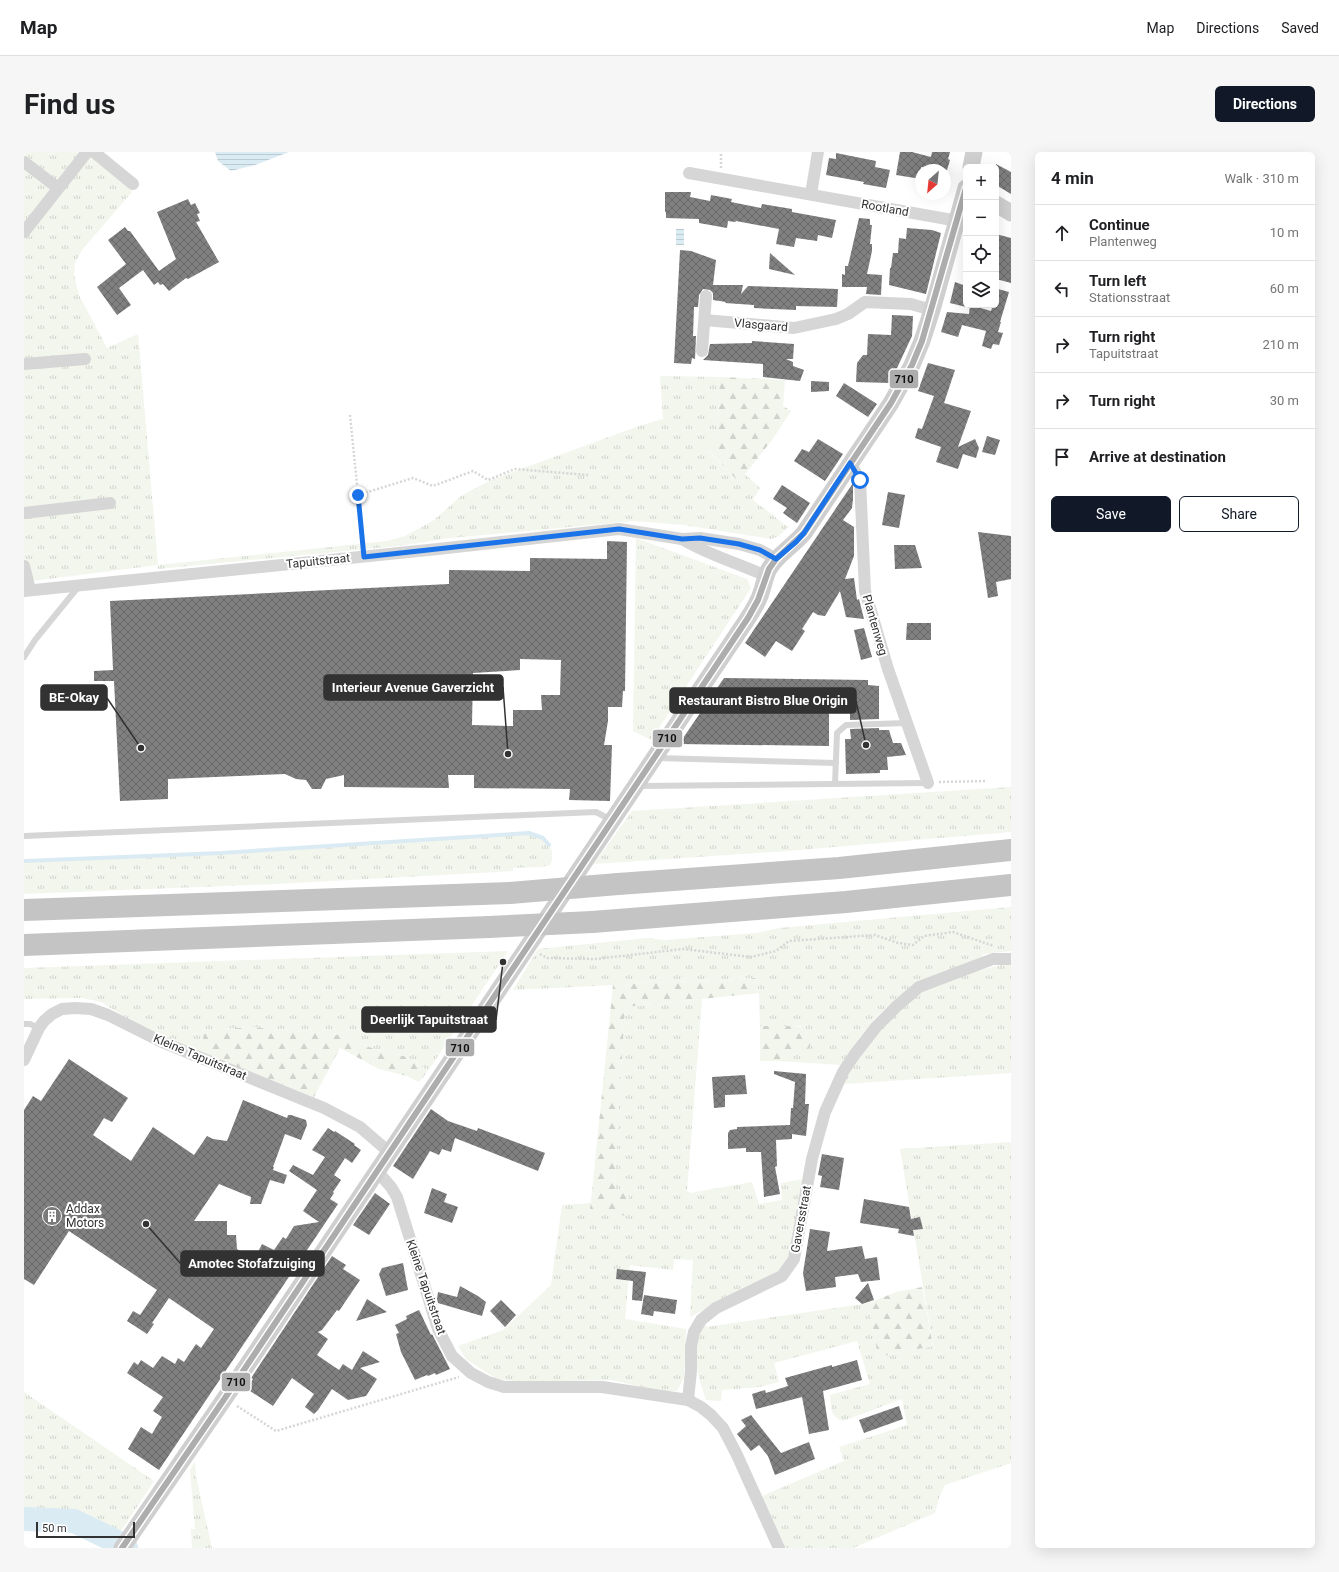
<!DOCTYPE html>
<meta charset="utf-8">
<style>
body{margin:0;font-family:Roboto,sans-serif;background:#f6f6f6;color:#202124}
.controls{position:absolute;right:12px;top:12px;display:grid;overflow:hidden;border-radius:6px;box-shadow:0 4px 16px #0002}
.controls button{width:36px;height:36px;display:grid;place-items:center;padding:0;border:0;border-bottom:1px solid #e0e0e0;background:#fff;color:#202124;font:20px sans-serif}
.compass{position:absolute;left:891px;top:12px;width:36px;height:36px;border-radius:50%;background:#fff;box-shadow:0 4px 16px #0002;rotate:207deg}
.scale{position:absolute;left:12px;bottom:10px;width:99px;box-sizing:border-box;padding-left:4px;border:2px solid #323232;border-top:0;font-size:11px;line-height:14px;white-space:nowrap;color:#323232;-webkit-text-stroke:3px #fff;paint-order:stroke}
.stop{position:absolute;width:12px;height:12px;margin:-9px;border:3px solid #1a73e8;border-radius:50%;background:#fff}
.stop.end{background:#1a73e8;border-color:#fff;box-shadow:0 1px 4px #0008}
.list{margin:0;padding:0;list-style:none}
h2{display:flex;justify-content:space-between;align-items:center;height:52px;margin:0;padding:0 16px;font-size:17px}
h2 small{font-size:13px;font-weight:400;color:#757577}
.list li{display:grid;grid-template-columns:26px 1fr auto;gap:12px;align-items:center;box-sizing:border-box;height:56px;padding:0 16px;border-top:1px solid #e0e0e0}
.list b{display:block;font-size:15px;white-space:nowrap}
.list p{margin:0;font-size:13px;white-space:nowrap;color:#757577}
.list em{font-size:13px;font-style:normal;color:#757577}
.actions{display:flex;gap:8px;padding:12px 16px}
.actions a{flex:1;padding:9px 0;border:1px solid #111827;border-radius:6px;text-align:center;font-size:14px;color:#111827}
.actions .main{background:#111827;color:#fff}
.icon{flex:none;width:22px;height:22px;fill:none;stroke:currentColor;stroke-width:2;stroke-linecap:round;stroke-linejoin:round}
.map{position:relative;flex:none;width:987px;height:1396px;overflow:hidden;border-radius:6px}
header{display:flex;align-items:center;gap:24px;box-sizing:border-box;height:56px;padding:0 20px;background:#fff;border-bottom:1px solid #e0e0e0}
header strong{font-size:19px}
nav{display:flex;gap:22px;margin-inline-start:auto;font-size:14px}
.intro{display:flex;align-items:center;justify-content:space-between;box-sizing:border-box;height:96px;padding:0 24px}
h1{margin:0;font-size:28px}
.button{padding:10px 18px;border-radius:6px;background:#111827;color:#fff;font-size:14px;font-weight:700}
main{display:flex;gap:24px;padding:0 24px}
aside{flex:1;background:#fff;border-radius:6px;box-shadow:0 4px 16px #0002}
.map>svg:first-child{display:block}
.grass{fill:url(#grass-tufts)}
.forest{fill:url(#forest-firs)}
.water{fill:url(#water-rules)}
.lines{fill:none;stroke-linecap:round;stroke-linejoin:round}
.stream{stroke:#dbebf4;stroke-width:4}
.river{stroke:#dbebf4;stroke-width:24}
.building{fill:url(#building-cross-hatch);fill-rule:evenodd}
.path{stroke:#d6d6d6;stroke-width:2.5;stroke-dasharray:2 2;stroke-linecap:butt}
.lane{stroke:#d6d6d6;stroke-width:6}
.street{stroke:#d6d6d6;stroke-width:12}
.secondary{stroke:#cfcfcf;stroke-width:17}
.highway{stroke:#c4c4c4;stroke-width:22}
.highway-bridge{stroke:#c4c4c4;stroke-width:22}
.bus-1-casing{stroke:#fff;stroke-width:9}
.bus-1{stroke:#adadad;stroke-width:6}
.route{stroke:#1a73e8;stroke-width:5}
.labels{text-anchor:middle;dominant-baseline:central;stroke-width:4;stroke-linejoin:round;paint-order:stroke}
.street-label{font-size:12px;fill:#323232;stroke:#fff}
.poi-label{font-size:12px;fill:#323232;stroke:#fff;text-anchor:start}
.leader{fill:none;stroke:#323232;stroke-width:1.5}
.callout-dot{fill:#323232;stroke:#fff;stroke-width:1.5}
.callout{fill:#323232;stroke:#323232;stroke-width:1.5}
.callout-label{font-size:13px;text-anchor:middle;font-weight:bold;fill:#fff}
.line-badge{stroke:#fff;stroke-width:1.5}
.pale-badge-label{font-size:11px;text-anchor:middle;font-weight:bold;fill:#111}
</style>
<header>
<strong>Map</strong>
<nav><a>Map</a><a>Directions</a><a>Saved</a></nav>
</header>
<div class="intro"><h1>Find us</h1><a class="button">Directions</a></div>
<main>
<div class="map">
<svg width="987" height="1396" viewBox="0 0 987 1396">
<defs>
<pattern id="grass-tufts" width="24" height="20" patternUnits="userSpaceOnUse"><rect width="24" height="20" fill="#f2f6ed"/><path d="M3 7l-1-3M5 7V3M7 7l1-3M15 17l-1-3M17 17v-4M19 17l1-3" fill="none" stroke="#d0d3cc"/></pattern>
<pattern id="forest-firs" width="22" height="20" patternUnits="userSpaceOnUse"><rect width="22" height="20" fill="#f2f6ed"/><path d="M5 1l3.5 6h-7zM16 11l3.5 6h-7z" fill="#d0d3cc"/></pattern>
<pattern id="water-rules" width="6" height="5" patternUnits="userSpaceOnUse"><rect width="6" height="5" fill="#dbebf4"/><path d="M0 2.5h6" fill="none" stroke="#bccad2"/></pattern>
<pattern id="building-cross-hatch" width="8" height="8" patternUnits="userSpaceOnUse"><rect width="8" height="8" fill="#808080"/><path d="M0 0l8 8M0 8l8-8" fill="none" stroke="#696969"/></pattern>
</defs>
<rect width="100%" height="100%" fill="#fff"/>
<!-- grass -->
<g class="grass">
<polygon points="0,0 63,0 97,26 108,40 58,98 51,111 50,123 55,143 83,196 114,182 134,413 363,389 381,384 396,376 410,368 437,344 467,328 615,274 639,267 636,224 696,225 693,280 684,299 715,330 721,322 736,336 729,348 764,375 755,384 747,387 660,373 610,369 427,386 374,394 134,417 134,413 0,430"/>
<polygon points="612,386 723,427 727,436 627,588 609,579"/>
<polygon points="987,635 987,680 763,699 570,712 608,659"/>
<path d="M 505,681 C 509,683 515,684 518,686 C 528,692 531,704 526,713 C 517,716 500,715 489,716 L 489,719 L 253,732 L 0,742 L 0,709 L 197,701 Z"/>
<polygon points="987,755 987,799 959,802 957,807 866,853 852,865 835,886 817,913 754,909 764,903 779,901 777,874 736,874 735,841 731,826 489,838 514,797 623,786 640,788 733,781 755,776"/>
<polygon points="484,799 404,919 383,905 350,897 316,883 228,875 198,877 176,900 123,878 77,850 58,846 0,847 0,816"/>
<polygon points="985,811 987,811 987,921 819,932 841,896 859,875 889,845 908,835 944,821"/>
<polygon points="678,847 663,1039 666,1041 728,1030 735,1052 758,1048 757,1031 779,1027 767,1100 753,1121 666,1165 669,1108 650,1107 649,1118 606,1113 601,1167 662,1177 660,1226 653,1239 634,1239 588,1228 490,1230 471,1226 442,1207 434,1194 479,1178 527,1133 538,1053 567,1051 566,1059 590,1038 601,855"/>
<path d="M 987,990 L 987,1311 L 921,1333 L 915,1346 L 911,1361 L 829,1396 L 762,1396 L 738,1344 L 820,1309 L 815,1295 L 883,1273 L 878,1247 L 819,1269 C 805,1264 808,1256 806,1243 L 846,1232 L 833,1189 L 750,1211 L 755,1230 L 735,1235 L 698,1238 L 697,1249 L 682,1248 C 673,1220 665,1197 682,1170 L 682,1175 L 845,1151 L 854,1205 L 909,1194 L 876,997 Z"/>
<path d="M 0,1240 L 130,1329 L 95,1382 C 89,1379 83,1374 77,1371 C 53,1360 25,1361 0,1360 Z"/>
<polygon points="171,1309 172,1324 188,1396 168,1396 167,1377 171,1377 166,1318"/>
</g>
<!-- forest -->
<g class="forest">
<polygon points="696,225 761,228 759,254 767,259 748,288 715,330 684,298 693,280"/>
<polygon points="731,826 735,841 601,855 590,1038 605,1041 604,1064 566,1059 589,833"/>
<path d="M 736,874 C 744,874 753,874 761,874 C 778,874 790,874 786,895 L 779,901 L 764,903 L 754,909 L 736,909 Z"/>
<polygon points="228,875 316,883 350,897 383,905 404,919 395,930 383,924 355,917 316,896 290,945 176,900 180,882 198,877"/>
<polygon points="898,1135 909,1194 854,1205 845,1151 872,1140"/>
</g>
<!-- water -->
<g class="water">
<polygon points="191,0 265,0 231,13 207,19 194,9"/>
<rect x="652" y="77" width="8" height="16"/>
</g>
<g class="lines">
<!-- stream -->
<polyline class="stream" points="0,709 197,701 505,681 519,686 525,693"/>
<!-- river -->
<polyline class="river" points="0,1367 50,1369 89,1388 102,1396"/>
</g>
<!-- building -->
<g class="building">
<polygon points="876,0 888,0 907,5 908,0 926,0 924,7 926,8 923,18 910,18 897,15 897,27 872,23"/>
<polygon points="812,1 852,9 851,15 866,18 862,36 839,32 840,30 802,23 805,6 812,7"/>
<polygon points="972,12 987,20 987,42 972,33"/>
<polygon points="641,40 667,40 666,45 686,49 687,43 708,47 707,50 737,56 738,52 768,57 768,60 812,68 808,86 794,83 793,89 772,86 770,95 752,92 755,77 712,69 711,70 704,69 703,76 675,71 675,67 642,66 642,60 641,60"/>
<polygon points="164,47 167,53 171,51 176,61 173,62 176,69 172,70 195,110 164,127 162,126 145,139 139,132 136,133 134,130 130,133 119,118 95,136 107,153 93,163 73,135 102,112 84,88 101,75 104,79 106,79 135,119 152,107 133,60"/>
<polygon points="835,66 846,67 846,73 848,73 846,92 848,92 848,99 843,122 858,123 857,143 842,142 843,135 818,135 818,122 821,123 821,114 824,114"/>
<polygon points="883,76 908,78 917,81 902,142 865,133 866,116 867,116 869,101 874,101 875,86 882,87"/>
<polygon points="972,82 987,86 987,131 972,127"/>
<polygon points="656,98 667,99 692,108 689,133 719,133 717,142 724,134 814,137 813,155 772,154 772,158 730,156 730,153 701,151 702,150 689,148 689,141 686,138 679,137 675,143 674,155 670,155 669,184 672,184 671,207 668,206 667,212 650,211"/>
<polygon points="746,101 771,123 745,117"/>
<polygon points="931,130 942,134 942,155 926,151"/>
<polygon points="974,137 985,140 976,170 977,170 974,180 979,181 975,193 969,192 967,197 958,194 962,179 938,173 934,185 917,180 923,160 945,162 946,153 967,159 969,153 972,153 972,145"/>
<polygon points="868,163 889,164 888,184 866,231 832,230 833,211 839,203 843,203 844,182 867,183"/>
<polygon points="728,189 770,192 769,207 762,207 769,210 769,214 780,218 776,229 739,225 739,212 679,208 684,203 686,192 728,191"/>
<polygon points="904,211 931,218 920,251 947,259 934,295 951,287 955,296 952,306 939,302 934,317 912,310 917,295 891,286 894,276 898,277 910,244 894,239"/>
<polygon points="787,229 805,230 805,239 787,240"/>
<polygon points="820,231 853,252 844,265 812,244"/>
<polygon points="963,284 976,288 971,303 958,300"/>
<polygon points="794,287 819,302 801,329 770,309 778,297 785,300"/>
<polygon points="829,331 829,347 828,356 819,368 830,375 830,404 821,427 830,426 833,448 835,447 840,467 822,465 816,439 801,464 794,463 789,460 778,477 781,479 768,499 752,489 741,505 721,491"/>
<polygon points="758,333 786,351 773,371 759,361 763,356 749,347"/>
<polygon points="864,340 881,343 875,376 858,373"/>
<polygon points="954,380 987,384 987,427 972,430 974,444 964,446"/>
<path d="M 583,389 L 603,390 L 601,539 L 599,539 L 598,555 L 584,555 L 584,569 L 580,593 L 588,593 L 586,649 L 545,648 L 546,637 L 450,636 L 450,623 L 424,623 L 425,636 L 320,635 L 320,623 L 302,627 L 297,637 L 288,637 L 282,628 L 272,627 L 261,622 L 144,627 L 144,647 L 96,649 L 90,529 L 70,529 L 70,519 L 89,518 L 86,449 L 425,432 L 425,418 L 506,419 L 506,406 L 583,407 ZM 496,507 L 537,508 L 536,543 L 517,543 L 518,558 L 489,558 L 489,574 L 448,573 L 449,521 L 496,518 Z"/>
<polygon points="870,393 891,393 898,416 871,417"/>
<polygon points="883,471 907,471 907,488 882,488"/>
<polygon points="840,476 848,505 837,508 830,478"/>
<polygon points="700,526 844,528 844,533 855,534 855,567 826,568 826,560 805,559 805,594 655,592"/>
<polygon points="855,576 855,578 865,578 869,591 877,591 882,603 863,605 864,618 856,618 856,621 822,622 821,587 827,587 826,577"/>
<polygon points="45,907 104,946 88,970 80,966 69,983 107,1009 129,975 170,1003 183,984 189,987 203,989 219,948 263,966 264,963 267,963 282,968 283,973 277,988 261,982 249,1015 250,1015 249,1018 263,1023 260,1032 246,1028 237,1052 226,1052 227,1045 195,1032 170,1069 203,1069 203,1083 212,1083 213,1097 230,1108 238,1092 250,1098 259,1085 262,1087 270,1074 295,1070 279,1059 293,1038 265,1019 269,1013 289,1023 301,1005 288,998 304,976 310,980 311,979 331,992 330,993 337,998 328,1011 321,1006 310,1023 317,1028 309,1040 310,1041 306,1047 314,1052 135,1318 104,1297 117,1275 128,1282 138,1265 129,1259 139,1245 103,1221 110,1210 114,1213 117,1208 129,1216 138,1204 151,1212 154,1206 160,1210 172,1192 177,1196 190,1177 145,1146 128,1171 130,1172 123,1182 103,1169 109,1159 116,1163 133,1138 45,1079 10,1133 0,1127 0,958 9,944 17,949"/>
<polygon points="750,919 782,922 781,952 785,952 782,984 768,982 768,987 752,988 753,1014 751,1015 756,1042 740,1045 737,1000 722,1000 722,996 704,997 704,981 706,978 713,977 713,975 766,973 767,956 769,956 771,930 750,922"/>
<polygon points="721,923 723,942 701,943 701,955 690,956 688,925"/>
<polygon points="407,957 424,969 453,979 454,976 521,1001 514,1019 431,986 427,1000 418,997 415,1003 406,999 389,1027 369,1014"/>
<polygon points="798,1002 820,1006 815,1038 796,1035 798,1024 794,1023"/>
<polygon points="408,1036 423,1042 420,1050 434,1055 428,1071 400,1061"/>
<polygon points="351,1041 366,1052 345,1083 329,1073"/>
<polygon points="840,1047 885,1055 887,1067 896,1065 899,1077 889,1078 890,1084 874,1081 875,1077 836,1071"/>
<polygon points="786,1077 806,1080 803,1099 838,1094 841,1107 853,1105 856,1128 837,1130 834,1122 811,1125 812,1135 782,1139 779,1121"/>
<polygon points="308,1104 322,1113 319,1117 336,1128 315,1159 313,1158 298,1178 294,1180 304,1187 293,1203 315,1218 319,1212 328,1218 339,1199 356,1210 336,1216 353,1227 342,1244 324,1248 308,1237 294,1258 290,1262 281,1255 290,1242 268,1226 249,1254 223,1237 229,1227 227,1226"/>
<polygon points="379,1111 384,1138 362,1144 355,1122 358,1116"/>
<polygon points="593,1117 622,1120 618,1149 608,1148 609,1129 592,1127"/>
<polygon points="844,1131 850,1148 838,1152 831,1146"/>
<polygon points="436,1134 454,1144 462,1150 458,1164 414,1151 413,1147 414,1140 433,1145"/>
<polygon points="620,1143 653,1148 651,1162 630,1159 629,1164 617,1162"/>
<polygon points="343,1147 363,1160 332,1169"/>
<polygon points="477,1148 492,1163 481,1175 466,1159"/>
<polygon points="395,1158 407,1183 408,1182 426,1217 412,1223 411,1221 404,1224 403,1223 391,1228 377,1200 372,1182 375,1181 371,1173 383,1167 382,1164"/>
<polygon points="833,1208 838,1228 799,1239 805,1278 785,1282 778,1245 732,1257 728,1242 741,1238 742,1241 764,1234 761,1226 808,1213 808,1215"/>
<polygon points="875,1254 879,1267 840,1281 835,1268"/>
<polygon points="727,1263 757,1301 785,1290 791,1307 751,1323 744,1304 735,1293 727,1299 713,1282 722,1274 717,1268"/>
</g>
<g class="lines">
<!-- path -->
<g class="path">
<polyline points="697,16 697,0"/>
<polyline points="326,263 339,392"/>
<polyline points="334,343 389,326 409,334 449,319 464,328 491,317 564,323"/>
<polyline points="915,630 963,629"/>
<polyline points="516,802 523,806 572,807 659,797 727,805 752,799 765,789 851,783 874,791 889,793 900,784 929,780 970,794"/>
<polyline points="213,1254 252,1279 435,1225"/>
</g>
<!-- lane -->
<g class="lane">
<polyline points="0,505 11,488 55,434"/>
<polyline points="633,606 812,611"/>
<polyline points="811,632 813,581 822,573 883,571"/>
<polyline points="614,634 904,631"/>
<polyline points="0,684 572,660 587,668"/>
<polyline points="0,872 6,872 15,876"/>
</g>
<!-- street -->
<g class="street">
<polyline points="70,0 109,32"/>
<polyline points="0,10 34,36"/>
<polyline points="665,21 934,69"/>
<polyline points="787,42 794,0"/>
<polyline points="0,80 63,0"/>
<polyline points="681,168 770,176 812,167 824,162 841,150 887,152 908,158"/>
<polyline points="678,199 682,144"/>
<polyline points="0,212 61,207"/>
<polyline points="826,311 836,328 841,439 864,517 904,631"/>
<polyline points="0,361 86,351"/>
<path d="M 658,387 C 684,403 714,411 742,424"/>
<polyline points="0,414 6,438"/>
<polyline points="0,439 414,397 595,377 658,387 676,386 715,392 736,398 752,407"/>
<polyline points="0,908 15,876 20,869 28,862 38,857 51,856 67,857 84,863 138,890 300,956 336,975 365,1000"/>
<polyline points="353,1019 367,1035 373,1045 414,1177 428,1204 447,1221 464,1230 480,1235 578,1235 664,1248 677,1255 687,1263 699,1276 713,1303 755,1396"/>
<polyline points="664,1248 667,1219 667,1194 670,1180 677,1168 692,1156 758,1124 770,1107 788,1007 801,960 819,920 831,902 852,875 873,854 895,835 969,807 987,807"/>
</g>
<!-- secondary -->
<g class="secondary">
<polyline points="947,15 950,0"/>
<polyline points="972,52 987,61"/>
<path d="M 98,1396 L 201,1246 L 722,469 C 728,460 734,451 737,441 C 740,433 741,424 745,417 C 753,403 769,394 780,381 L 867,251 L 888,213 L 898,189 L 908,158 L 942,36"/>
</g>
<!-- highway -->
<g class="highway">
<polyline points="594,732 815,716 987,698"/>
<polyline points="0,758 486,741"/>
<polyline points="568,770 822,750 987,733"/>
<polyline points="0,793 465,775"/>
</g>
<!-- highway-bridge -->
<g class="highway-bridge">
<polyline points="486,741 594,732"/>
<polyline points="465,775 568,770"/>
</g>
<!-- bus-1 casing -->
<g class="bus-1-casing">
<polyline id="bus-1" points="98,1396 201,1246 724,466 734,448 745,417 752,407 780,381 867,251 888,213 898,189 942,36"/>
</g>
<!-- bus-1 -->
<use href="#bus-1" class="bus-1"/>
</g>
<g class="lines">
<!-- route -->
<polyline class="route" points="334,343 340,405 595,377 658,387 676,386 715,392 736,398 752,407 772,390 780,381 826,311 836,328"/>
</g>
<!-- icons -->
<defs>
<g id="building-disc" transform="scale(1)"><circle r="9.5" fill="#7a7a7a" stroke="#fff"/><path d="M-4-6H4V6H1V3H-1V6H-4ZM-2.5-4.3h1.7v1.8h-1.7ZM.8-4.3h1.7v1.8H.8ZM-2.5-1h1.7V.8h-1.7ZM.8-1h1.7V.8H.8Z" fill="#fff"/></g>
</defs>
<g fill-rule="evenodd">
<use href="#building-disc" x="28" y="1064"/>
</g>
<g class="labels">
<!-- street labels -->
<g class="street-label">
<text transform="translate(861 56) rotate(10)">Rootland</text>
<text transform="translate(737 173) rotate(5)">Vlasgaard</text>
<text transform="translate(294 409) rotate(-6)">Tapuitstraat</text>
<text transform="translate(851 473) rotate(74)">Plantenweg</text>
<text transform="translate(176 905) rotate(23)">Kleine Tapuitstraat</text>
<text transform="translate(777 1067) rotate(-80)">Gaversstraat</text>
<text transform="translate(402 1135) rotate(71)">Kleine Tapuitstraat</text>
</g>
<!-- poi labels -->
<g class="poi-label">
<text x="42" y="1057">Addax<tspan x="42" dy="14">Motors</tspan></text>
</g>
</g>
<!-- callouts -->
<path class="leader" d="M484 602L479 535M117 596L83 546M842 593L832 549M479 810L472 868M122 1072L157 1112"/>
<g class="callout-dot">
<circle cx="484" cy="602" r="4"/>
<circle cx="117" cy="596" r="4"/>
<circle cx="842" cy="593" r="4"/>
<circle cx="479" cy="810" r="4"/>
<circle cx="122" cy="1072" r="4"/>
</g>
<g class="callout">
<rect x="300" y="523" width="179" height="25" rx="4"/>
<rect x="17" y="533" width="66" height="25" rx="4"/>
<rect x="646" y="536" width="186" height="25" rx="4"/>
<rect x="338" y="855" width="134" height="25" rx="4"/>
<rect x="157" y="1099" width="143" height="25" rx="4"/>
</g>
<g class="callout-label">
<text x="389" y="540">Interieur Avenue Gaverzicht</text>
<text x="50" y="550">BE-Okay</text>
<text x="739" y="553">Restaurant Bistro Blue Origin</text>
<text x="405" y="872">Deerlijk Tapuitstraat</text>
<text x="228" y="1116">Amotec Stofafzuiging</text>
</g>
<g class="line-badge">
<rect x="865" y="217" width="30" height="20" rx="4" fill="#adadad"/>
<rect x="628" y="577" width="31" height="19" rx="4" fill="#adadad"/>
<rect x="421" y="886" width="30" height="19" rx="4" fill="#adadad"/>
<rect x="197" y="1220" width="30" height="20" rx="4" fill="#adadad"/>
</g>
<g class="pale-badge-label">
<text x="880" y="231">710</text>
<text x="643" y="590">710</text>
<text x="436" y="900">710</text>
<text x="212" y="1234">710</text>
</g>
</svg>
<div class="controls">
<button>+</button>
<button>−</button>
<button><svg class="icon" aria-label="locate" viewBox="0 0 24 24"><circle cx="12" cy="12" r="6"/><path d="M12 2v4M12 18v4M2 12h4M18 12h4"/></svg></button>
<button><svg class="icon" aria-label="layers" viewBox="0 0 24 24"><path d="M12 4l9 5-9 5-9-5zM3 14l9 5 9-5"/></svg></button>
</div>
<svg class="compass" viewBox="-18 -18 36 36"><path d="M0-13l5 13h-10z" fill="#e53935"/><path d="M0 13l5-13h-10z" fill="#757577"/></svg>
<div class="scale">50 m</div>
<div class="stop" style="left:836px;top:328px"></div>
<div class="stop end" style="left:334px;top:343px"></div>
</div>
<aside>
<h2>4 min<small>Walk · 310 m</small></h2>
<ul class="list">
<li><svg class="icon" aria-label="ahead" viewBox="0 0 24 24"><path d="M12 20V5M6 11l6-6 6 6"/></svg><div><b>Continue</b><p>Plantenweg</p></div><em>10 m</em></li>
<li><svg class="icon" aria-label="left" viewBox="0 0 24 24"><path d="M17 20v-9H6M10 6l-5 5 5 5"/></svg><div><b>Turn left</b><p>Stationsstraat</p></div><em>60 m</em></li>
<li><svg class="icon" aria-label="right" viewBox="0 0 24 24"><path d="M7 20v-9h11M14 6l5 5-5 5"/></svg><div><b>Turn right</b><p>Tapuitstraat</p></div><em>210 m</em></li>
<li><svg class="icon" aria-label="right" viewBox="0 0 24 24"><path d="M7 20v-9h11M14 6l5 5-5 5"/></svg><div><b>Turn right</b></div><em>30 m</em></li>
<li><svg class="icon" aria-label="arrive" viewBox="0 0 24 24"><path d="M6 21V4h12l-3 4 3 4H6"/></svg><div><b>Arrive at destination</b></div></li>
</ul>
<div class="actions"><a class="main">Save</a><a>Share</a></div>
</aside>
</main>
